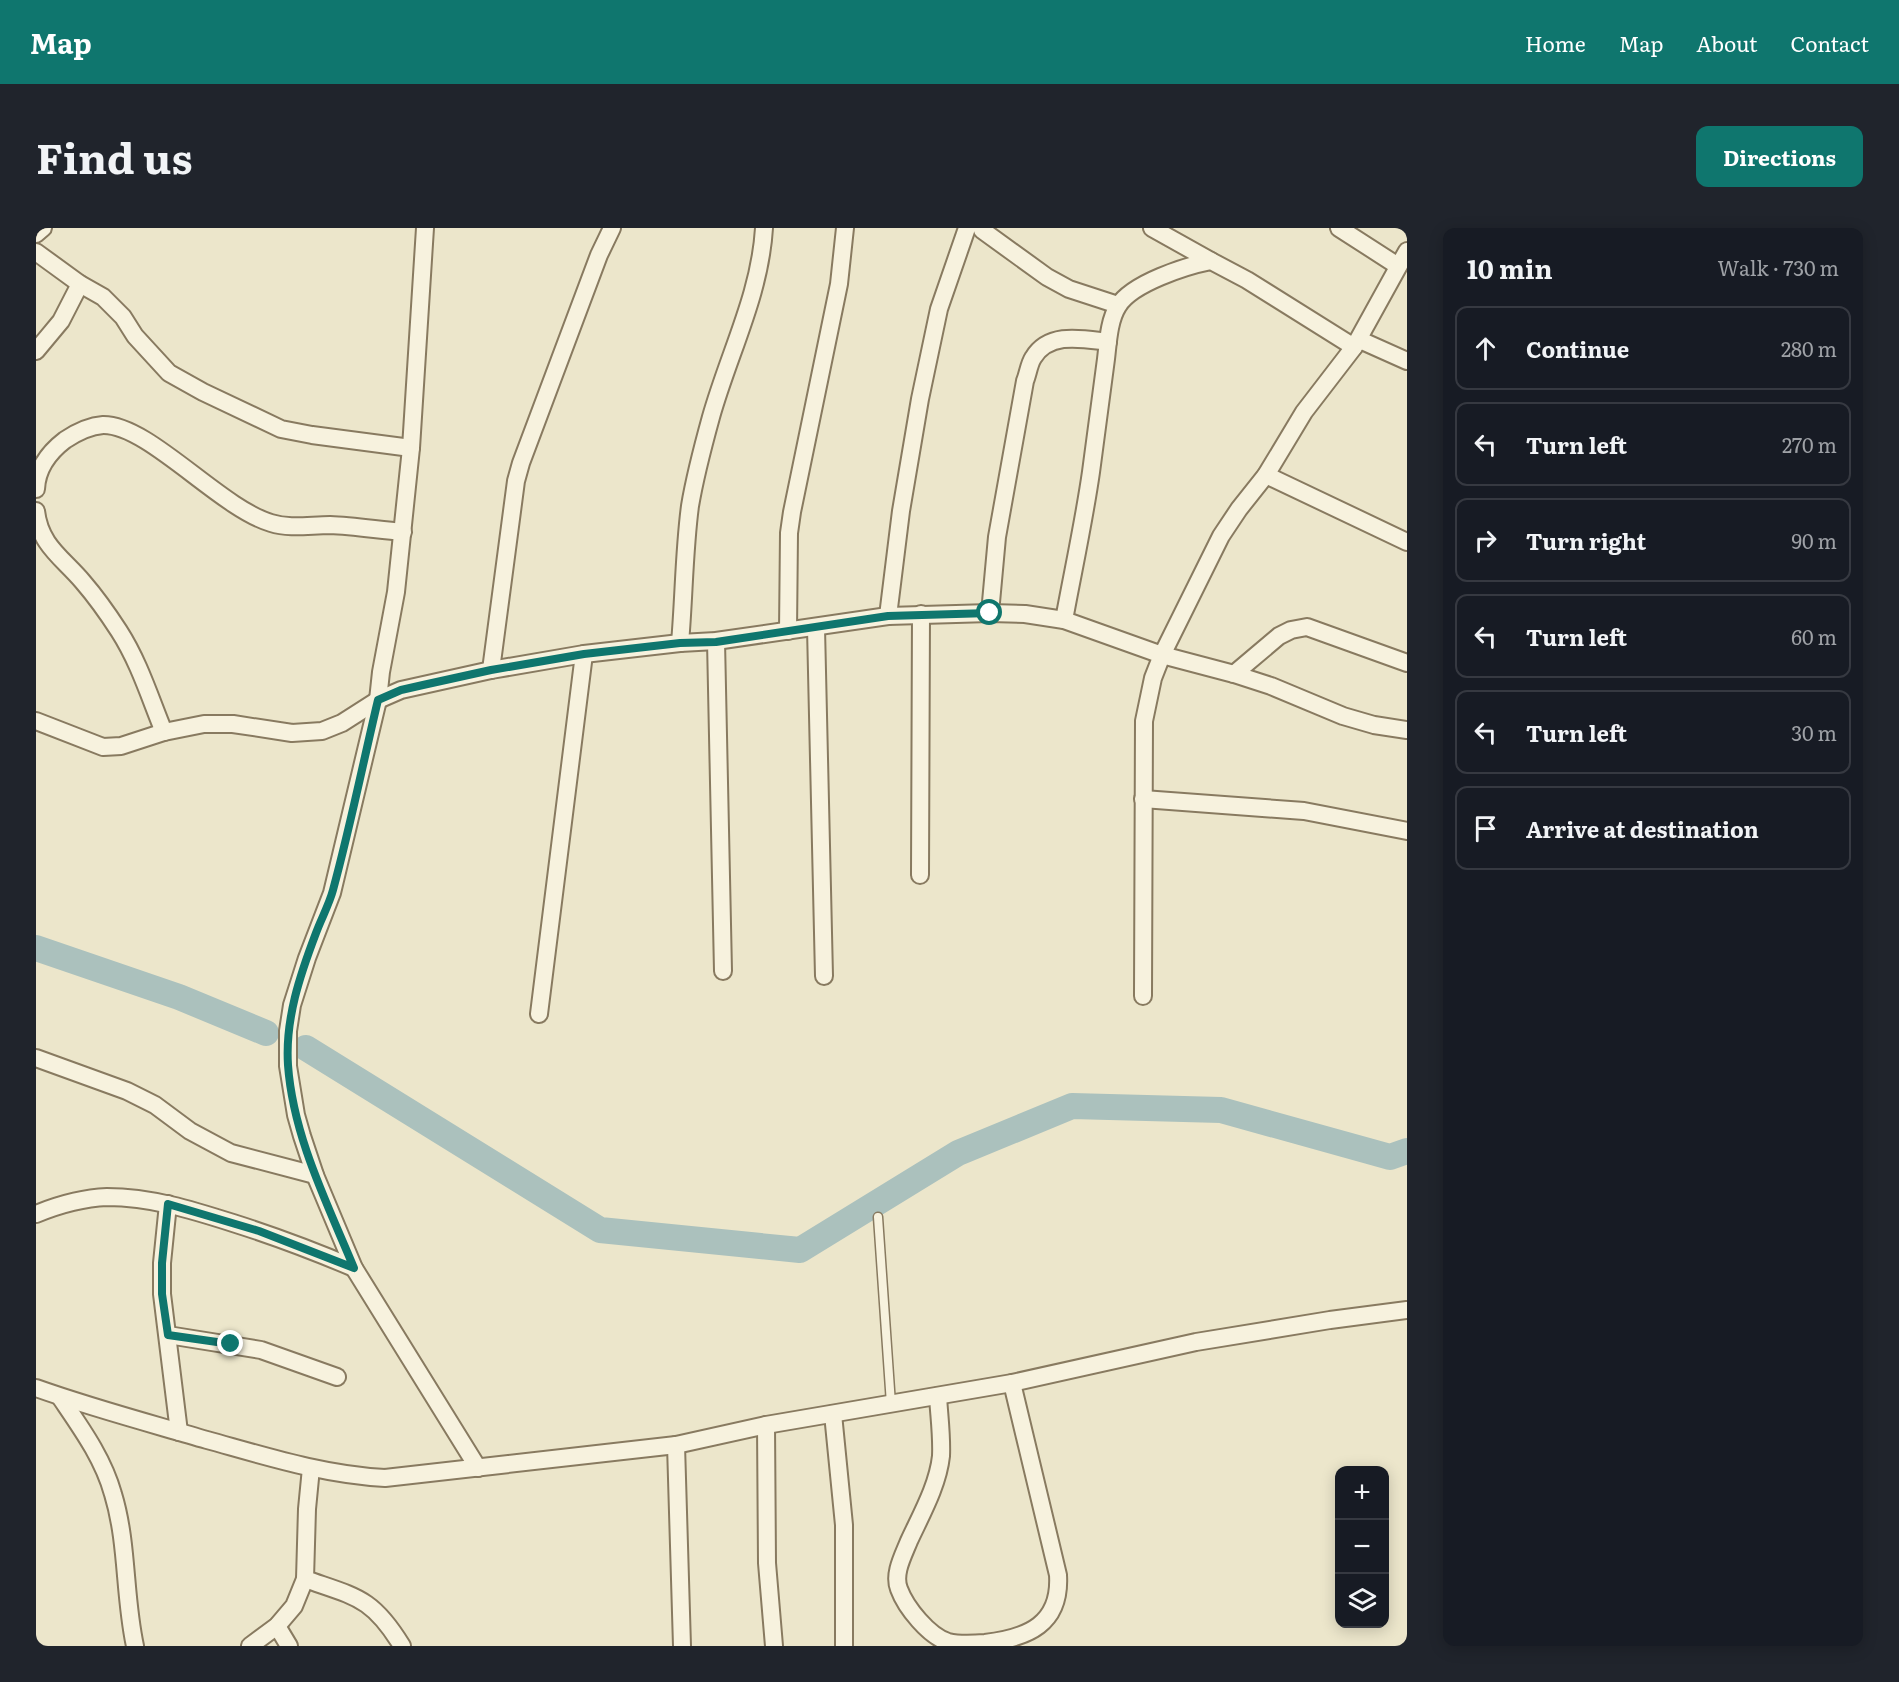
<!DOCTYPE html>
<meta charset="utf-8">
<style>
body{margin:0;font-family:Literata,serif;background:#20242c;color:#f1f3f6}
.controls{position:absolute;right:18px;bottom:18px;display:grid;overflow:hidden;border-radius:12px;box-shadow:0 3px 15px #0003}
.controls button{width:54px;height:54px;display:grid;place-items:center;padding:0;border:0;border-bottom:2px solid #363941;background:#171b24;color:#f1f3f6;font:30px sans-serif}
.stop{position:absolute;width:18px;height:18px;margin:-14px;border:4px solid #0f766e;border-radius:50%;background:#fff}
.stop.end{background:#0f766e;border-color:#fff;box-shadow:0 2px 6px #0008}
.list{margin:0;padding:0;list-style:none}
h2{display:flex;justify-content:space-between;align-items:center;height:78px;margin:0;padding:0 24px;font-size:26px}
h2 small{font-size:20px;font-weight:400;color:#9ea1a6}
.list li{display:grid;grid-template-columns:39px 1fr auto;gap:18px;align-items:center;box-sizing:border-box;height:84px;margin:0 12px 12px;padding:0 12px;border:2px solid #363941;border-radius:12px}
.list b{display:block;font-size:22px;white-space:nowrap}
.list em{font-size:20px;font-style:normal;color:#9ea1a6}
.icon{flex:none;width:33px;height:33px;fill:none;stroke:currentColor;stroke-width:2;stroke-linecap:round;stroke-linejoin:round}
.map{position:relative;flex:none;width:1371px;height:1418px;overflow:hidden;border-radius:12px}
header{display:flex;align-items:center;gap:36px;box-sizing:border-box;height:84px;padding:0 30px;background:#0f766e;color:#fff}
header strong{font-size:28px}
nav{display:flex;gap:33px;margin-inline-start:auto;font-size:21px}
.intro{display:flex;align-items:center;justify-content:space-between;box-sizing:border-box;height:144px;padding:0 36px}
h1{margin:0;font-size:42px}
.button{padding:15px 27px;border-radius:12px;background:#0f766e;color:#fff;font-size:21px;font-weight:700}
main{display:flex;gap:36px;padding:0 36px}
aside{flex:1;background:#171b24;border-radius:12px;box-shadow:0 3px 15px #0003}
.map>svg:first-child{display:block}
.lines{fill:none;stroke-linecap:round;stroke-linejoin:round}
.river{stroke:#abc1bd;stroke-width:26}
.lane-casing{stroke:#887a60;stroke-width:11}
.street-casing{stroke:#887a60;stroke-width:20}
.lane{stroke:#f7f2de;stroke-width:8}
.street{stroke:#f7f2de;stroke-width:16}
.route{stroke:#0f766e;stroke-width:8}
</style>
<header>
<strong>Map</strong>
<nav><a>Home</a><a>Map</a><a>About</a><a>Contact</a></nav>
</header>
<div class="intro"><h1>Find us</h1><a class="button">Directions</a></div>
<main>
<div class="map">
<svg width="1371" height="1418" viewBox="0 0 1371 1418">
<rect width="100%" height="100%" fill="#ece6cb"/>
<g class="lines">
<!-- river -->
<g class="river">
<polyline points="0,720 143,769 230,805"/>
<polyline points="270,820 564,1002 764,1022 922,925 1036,878 1185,882 1354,929 1371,923"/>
</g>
<!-- lane casing -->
<g class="lane-casing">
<polyline id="lane" points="842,989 855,1176"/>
</g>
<!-- street casing -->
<g class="street-casing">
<g id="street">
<polyline points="389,0 375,220 360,364 345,444 342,472 296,665 271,730 256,777 252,803 252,838 260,887 266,908 279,947 318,1040 442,1240"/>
<polyline points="1116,0 1175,33"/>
<polyline points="1303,0 1362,38"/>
<polyline points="946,2 1011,49 1033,61 1082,77"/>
<polyline points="0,6 7,0"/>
<polyline points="0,24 44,56 67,69 87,89 99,108 133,145 167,164 245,201 276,207 375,220"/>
<polyline points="1324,112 1371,133"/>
<polyline points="0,123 25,93 44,56"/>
<polyline points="1230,247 1371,314"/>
<path d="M 0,261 C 1,240 12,225 29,212 C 41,204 53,198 67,197 C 112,196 184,280 235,295 C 254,301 274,297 294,297 C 318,298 343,302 367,304"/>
<path d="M 0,283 C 4,318 27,330 47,354 C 60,369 72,386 83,403 C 103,434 114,470 128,504"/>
<path d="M 954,385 L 961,309 L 989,153 C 992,146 993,136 997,130 C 1013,103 1047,111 1072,114"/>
<polyline points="852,388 865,283 884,171 903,81 931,0"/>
<path d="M 1028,392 C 1037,343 1048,293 1055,244 C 1060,206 1065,168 1070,131 C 1072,114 1073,92 1082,78 C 1096,55 1150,38 1175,33 L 1211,52 L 1318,119"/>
<polyline points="780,400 788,748"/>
<polyline points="752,403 753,305 756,284 803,56 809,0"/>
<polyline points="680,413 687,743"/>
<path d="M 644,415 C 648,370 648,323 654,278 C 659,248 667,218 675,189 C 693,125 724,67 728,0"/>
<polyline points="455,442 480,253 485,235 563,27 576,0"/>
<polyline points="1198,446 1243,408 1255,402 1271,399 1371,435"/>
<polyline points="0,493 67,519 85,518 128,504 168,496 197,496 256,505 286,503 306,495 342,472 365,462 455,442 548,426 644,415 680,413 852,388 954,385 989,386 1028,392 1126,427 1198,446 1235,458 1307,488 1338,497 1371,502"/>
<polyline points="1107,571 1268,583 1371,603"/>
<polyline points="884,647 885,386"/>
<polyline points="1107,768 1108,493 1117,450 1126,427 1185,308 1203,281 1230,247 1268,184 1318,119 1371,23"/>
<polyline points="503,786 548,426"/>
<polyline points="0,830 91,863 119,877 154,903 195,925 279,947"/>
<polyline points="132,976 126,1035 126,1066 143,1204"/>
<path d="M 0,986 C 22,977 47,970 71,969 C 115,969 156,982 197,995 C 238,1008 278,1023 318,1040"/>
<polyline points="132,1107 225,1122 301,1149"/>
<path d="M 0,1160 C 56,1180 113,1195 171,1212 C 229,1228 288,1247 349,1250 L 640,1217 L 730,1197 L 976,1155 L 1160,1114 L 1294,1092 L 1371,1082"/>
<path d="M 902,1168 C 903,1187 906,1208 905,1228 C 902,1257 885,1287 873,1313 C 867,1328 857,1346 863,1361 C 870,1380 893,1408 912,1414 C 924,1417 937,1416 949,1415 C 992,1410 1025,1396 1022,1347 L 976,1155"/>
<path d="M 24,1169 C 45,1200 67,1230 77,1266 C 92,1315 88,1368 99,1418"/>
<polyline points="797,1186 808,1297 808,1418"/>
<polyline points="730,1197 731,1335 738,1418"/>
<polyline points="640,1217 646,1418"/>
<path d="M 269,1351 C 320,1369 336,1369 366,1418"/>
<polyline points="241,1398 253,1418"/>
<polyline points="214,1418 241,1398 258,1378 269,1351 271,1281 275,1240"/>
</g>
</g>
<!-- lane -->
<use href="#lane" class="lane"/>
<!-- street -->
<use href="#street" class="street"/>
</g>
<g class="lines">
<!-- route -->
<path class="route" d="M 195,1116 L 132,1107 L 126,1066 L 126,1035 L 132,976 L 223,1003 L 318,1040 C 291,975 257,908 252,837 C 249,791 264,747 280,705 C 285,691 293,677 297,662 C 314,600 327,535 342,472 L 365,462 L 387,457 L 455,442 L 548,426 L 644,415 L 680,414 L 852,388 L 954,385"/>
</g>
</svg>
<div class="controls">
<button>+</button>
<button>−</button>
<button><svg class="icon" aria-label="layers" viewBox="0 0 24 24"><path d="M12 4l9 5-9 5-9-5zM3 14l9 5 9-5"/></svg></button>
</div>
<div class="stop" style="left:954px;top:385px"></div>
<div class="stop end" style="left:195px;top:1116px"></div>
</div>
<aside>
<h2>10 min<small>Walk · 730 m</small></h2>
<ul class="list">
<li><svg class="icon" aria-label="ahead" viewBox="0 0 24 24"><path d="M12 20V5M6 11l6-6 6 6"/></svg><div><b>Continue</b></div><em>280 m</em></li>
<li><svg class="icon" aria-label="left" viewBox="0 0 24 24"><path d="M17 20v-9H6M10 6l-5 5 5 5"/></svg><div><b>Turn left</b></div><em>270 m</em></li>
<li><svg class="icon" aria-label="right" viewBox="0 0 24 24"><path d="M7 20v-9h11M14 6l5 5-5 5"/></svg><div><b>Turn right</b></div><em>90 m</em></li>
<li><svg class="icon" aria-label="left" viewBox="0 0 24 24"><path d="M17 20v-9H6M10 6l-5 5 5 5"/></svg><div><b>Turn left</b></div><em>60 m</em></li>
<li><svg class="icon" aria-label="left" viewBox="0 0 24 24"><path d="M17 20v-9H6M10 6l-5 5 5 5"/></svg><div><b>Turn left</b></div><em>30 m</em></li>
<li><svg class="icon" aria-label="arrive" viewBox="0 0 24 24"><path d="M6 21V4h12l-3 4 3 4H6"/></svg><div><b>Arrive at destination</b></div></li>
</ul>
</aside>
</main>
